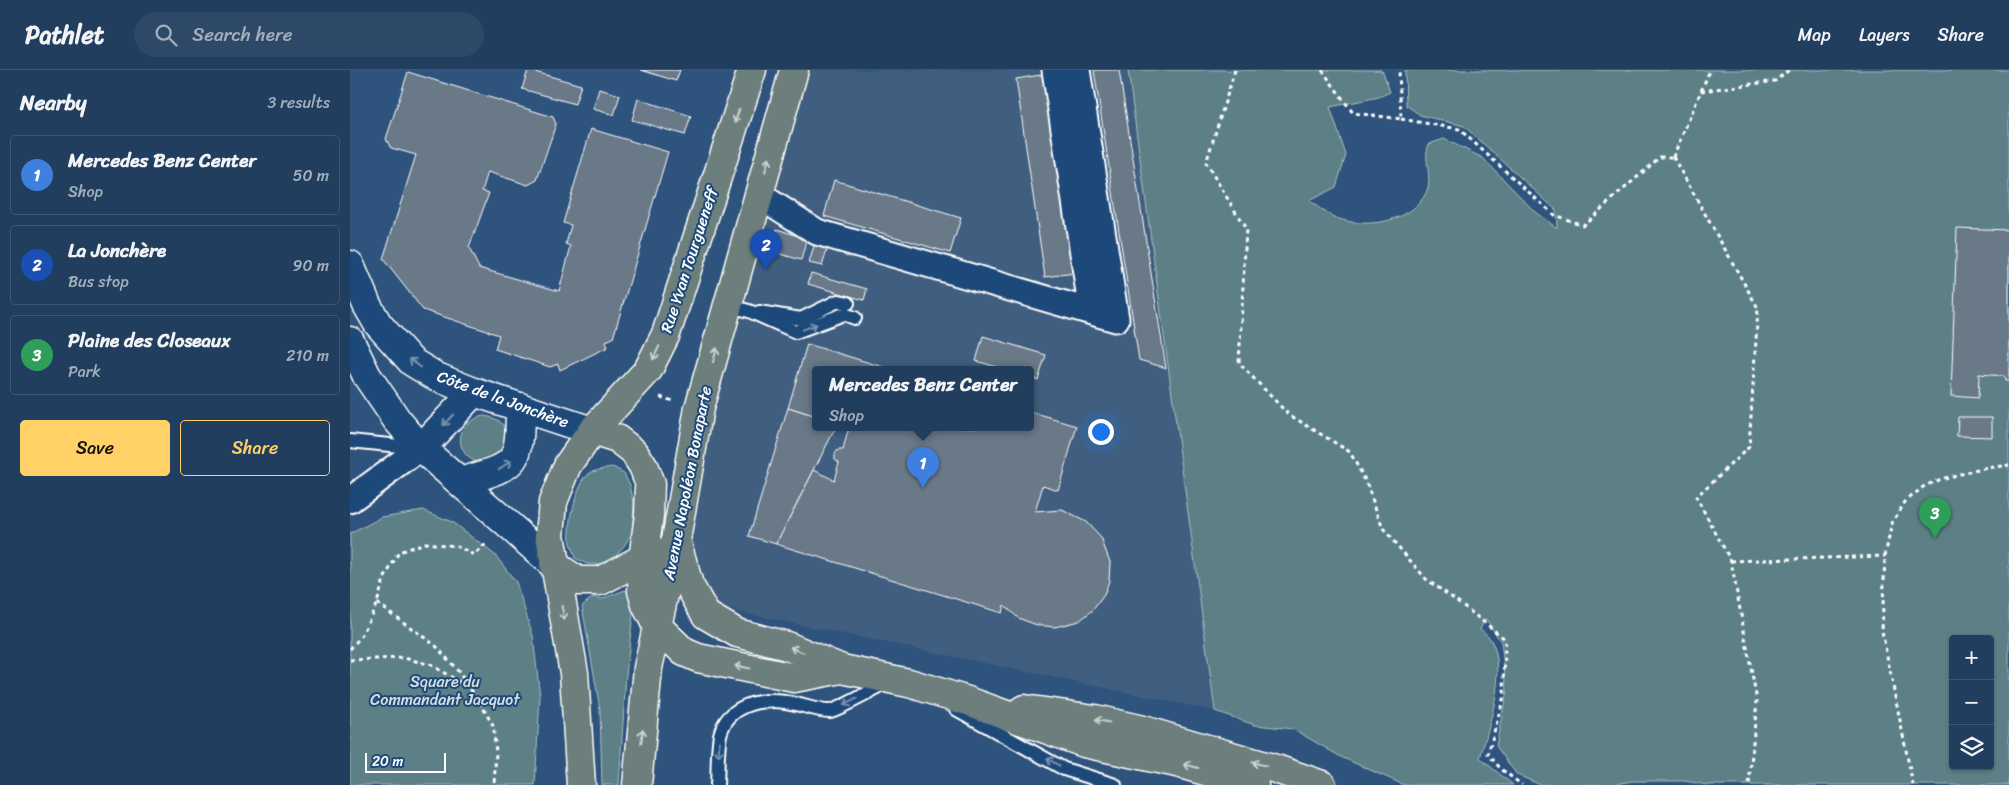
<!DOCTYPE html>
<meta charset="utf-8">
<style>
body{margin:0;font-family:Sriracha,sans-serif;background:#2e4967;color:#f1f3f6}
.controls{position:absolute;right:15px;bottom:15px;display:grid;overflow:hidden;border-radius:5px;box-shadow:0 1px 4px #0004}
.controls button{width:45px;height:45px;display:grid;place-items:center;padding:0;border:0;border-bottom:1px solid #3f5773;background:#223e5e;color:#f1f3f6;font:25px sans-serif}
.scale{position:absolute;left:15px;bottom:12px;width:81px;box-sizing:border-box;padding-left:5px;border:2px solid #fff;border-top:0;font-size:14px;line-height:18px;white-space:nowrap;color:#fff;-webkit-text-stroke:4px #1f4a7a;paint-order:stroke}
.you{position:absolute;left:750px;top:361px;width:18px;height:18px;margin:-12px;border:4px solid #fff;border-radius:50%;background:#1a73e8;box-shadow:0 0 0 8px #1a73e833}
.badge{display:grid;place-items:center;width:32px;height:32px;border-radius:50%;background:#ffd166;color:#fff;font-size:16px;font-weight:700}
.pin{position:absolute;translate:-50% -41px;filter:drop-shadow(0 1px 2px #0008)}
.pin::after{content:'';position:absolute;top:26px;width:18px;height:15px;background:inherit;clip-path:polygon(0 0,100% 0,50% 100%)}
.popup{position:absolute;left:462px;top:296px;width:222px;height:65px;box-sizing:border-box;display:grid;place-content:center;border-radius:5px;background:#223e5e;filter:drop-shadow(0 1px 4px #0005);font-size:16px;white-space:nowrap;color:#a2aebc}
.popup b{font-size:19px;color:#f1f3f6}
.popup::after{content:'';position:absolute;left:50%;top:100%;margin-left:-10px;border:10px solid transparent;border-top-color:#223e5e}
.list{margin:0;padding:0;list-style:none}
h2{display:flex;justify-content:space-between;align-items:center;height:65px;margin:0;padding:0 20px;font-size:21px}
h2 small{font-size:16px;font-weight:400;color:#a2aebc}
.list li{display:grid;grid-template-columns:32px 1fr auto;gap:15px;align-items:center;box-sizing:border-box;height:80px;margin:0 10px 10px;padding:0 10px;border:1px solid #3f5773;border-radius:5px}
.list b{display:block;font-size:19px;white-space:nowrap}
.list p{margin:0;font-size:16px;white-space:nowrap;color:#a2aebc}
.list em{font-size:16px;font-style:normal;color:#a2aebc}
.actions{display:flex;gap:10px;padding:15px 20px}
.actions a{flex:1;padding:11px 0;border:1px solid #ffd166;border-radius:5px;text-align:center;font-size:18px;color:#ffd166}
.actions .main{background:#ffd166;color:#111}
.icon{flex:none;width:28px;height:28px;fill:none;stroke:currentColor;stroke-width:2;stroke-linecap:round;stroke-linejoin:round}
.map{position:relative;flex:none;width:1659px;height:715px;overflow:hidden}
header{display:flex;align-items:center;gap:30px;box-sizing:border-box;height:70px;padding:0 25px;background:#223e5e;border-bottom:1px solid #3f5773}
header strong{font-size:24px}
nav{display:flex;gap:28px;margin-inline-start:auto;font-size:18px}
.search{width:350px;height:45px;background:#2e4967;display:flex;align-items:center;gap:12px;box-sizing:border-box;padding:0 18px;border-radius:28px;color:#a2aebc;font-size:19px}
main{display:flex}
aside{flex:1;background:#223e5e}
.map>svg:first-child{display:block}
.built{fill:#405e80;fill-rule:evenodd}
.green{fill:#5c8085;stroke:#aec0c2;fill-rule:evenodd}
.building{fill:#697988;stroke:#fff}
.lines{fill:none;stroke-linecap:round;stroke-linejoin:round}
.service-casing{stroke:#fff;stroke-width:16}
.minor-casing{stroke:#fff;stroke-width:29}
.tertiary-casing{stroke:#fff;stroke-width:31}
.primary-casing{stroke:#fff;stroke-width:31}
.motorway-casing{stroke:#fff;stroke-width:31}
.path{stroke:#fff;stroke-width:3;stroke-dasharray:4 4;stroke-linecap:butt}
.service{stroke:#1f4a7a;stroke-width:12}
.minor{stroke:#1f4a7a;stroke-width:25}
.tertiary{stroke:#1f4a7a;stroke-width:28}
.primary{stroke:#6c7f7c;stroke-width:28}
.motorway{stroke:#6c7f7c;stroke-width:28}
.oneway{stroke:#ccd2d1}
.oneway2{stroke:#7992af}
.labels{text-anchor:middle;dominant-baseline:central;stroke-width:4;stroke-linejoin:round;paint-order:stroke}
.street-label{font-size:16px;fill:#fff;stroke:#1f4a7a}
.park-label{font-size:16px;fill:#d6dfe0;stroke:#1f4a7a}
</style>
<header>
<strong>Pathlet</strong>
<div class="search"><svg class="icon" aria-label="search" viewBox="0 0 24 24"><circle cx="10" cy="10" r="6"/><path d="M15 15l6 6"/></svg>Search here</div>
<nav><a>Map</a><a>Layers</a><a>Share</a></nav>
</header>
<main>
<aside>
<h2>Nearby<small>3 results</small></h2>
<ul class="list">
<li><span class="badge" style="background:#3f7fe0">1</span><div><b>Mercedes Benz Center</b><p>Shop</p></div><em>50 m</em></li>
<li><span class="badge" style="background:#1a4fb4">2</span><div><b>La Jonchère</b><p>Bus stop</p></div><em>90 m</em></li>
<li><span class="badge" style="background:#2e9e5b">3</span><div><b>Plaine des Closeaux</b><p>Park</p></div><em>210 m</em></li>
</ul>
<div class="actions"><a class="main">Save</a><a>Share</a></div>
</aside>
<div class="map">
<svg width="1659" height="715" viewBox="0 0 1659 715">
<rect width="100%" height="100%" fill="#2e537d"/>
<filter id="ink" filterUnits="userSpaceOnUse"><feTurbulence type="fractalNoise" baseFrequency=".02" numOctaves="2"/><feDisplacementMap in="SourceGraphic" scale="10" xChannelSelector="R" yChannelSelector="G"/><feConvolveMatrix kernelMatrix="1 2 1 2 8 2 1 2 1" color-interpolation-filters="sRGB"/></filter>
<g filter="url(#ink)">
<!-- built -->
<path class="built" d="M 455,0 L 778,0 L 865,641 L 289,521 ZM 466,299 L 680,299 L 680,357 L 466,357 Z"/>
<!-- green -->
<g class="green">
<path d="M 778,0 L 1030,0 L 1033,2 L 1040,22 L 1029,27 L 980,37 L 996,85 L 986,117 L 959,131 C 967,136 974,142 982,146 C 1010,160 1061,154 1076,123 C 1084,107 1072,89 1079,74 L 1094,69 L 1133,88 L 1185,142 L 1207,158 L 1206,140 L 1114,56 L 1070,45 L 1056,35 L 1055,0 L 1659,0 L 1659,715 L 1357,715 L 1335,711 L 1282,711 L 1261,715 L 1191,715 L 1167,705 L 1146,676 L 1157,620 L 1151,572 L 1136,549 L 1130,559 C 1134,562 1139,566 1141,570 C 1158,601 1139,656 1130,688 L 1163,715 L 1054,715 L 991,687 L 943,659 L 905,655 L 865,641 ZM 1603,569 L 1640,569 L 1640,696 L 1603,696 Z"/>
<path d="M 134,346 C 156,349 158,360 157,379 L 131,394 C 102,385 104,351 134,346 Z"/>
<path d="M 263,397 L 274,403 L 280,415 L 284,433 L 282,463 L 274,476 L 264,487 L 253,494 L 237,494 L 225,488 C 224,483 221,478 220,473 C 218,457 225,417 237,405 C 243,399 254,398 263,397 Z"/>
<polygon points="73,440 102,452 119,465 145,485 166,512 183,566 190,627 185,715 0,715 0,464 32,447"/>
<polygon points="275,520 280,524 283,543 276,605 269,715 252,715 250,639 232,536 243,527 252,529"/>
</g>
<!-- building -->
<g class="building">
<polygon points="178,0 231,15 225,34 172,19"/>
<polygon points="291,0 330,0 326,11"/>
<polygon points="744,0 769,0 816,298 789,290"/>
<polygon points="58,2 203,47 206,54 187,110 178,115 138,102 132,121 139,123 119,178 129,198 209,221 221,176 216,174 221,155 213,153 241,59 318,82 263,268 256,271 258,277 210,300 208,294 200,297 145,279 149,265 73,240 33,189 66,85 41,78 36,69"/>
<polygon points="703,3 732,202 695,207 666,9"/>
<polygon points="249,19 270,25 264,45 243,39"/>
<polygon points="288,29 341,46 335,65 282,50"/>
<polygon points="484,110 611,148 600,183 474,146"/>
<polygon points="1607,158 1659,160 1659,311 1655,311 1654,306 1629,304 1628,328 1601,326"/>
<polygon points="427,159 457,169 451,190 420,181"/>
<polygon points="465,173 478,177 472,196 459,193"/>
<polygon points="461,203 517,219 514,230 458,214"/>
<polygon points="633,266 696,285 688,310 680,307 680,299 654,299 626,291"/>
<polygon points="457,274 540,299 466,299 466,347 438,338"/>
<polygon points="438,338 466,347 466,357 486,357 426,474 399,466"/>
<polygon points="680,342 727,356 708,420 693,415 685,442 712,440 736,452 751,468 760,492 759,511 754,525 743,540 729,551 705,557 687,555 668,548 654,535 652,543 426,474 464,400 484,410 489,392 485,389 485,384 488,380 493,380 499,357 680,357"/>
<polygon points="1608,347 1642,347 1642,367 1607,366"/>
</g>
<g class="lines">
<!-- service casing -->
<g class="service-casing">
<g id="service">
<polyline points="380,236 399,241 446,262 494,244 505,248"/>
<polyline points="409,242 451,249 488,231 498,233"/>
<polyline points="0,371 69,378"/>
<polyline points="606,639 714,699 765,715"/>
<path d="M 367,715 C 368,699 367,681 370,665 C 377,636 409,628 435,632 C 447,633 470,642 480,641 C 488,640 529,617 539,612"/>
</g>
</g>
<!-- minor casing -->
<g class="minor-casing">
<g id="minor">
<polyline points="705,0 742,242"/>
<polyline points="409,125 467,162 766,249 727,0"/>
<polyline points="0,430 71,378"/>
</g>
</g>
<!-- tertiary casing -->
<g class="tertiary-casing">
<g id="tertiary">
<polyline points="0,195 17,235 28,254 62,292 87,307 124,322 242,361"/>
<polyline points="0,271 17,306 47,350 71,378 204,495"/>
<polyline points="71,378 124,322"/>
<path d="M 110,412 C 166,395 170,398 170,337"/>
</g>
</g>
<!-- primary casing -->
<g class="primary-casing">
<g id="primary">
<polyline points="242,361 267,369 284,382 293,396 300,414 299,445 293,489 292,521 296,535 307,556"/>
<polyline points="204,495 228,511 250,511 305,482"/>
<polyline points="231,715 224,603 200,465 203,432 218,395 242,361 298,300 316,264 402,0"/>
<polyline points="287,715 298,598 326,470 349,338 444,0"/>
</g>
</g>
<!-- motorway casing -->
<g class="motorway-casing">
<g id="motorway">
<polyline points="326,470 339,515 356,545 387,563 437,576 492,599 559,613 618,631 734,673 827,693 904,715"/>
<polyline points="307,556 334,582 348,588 444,608 492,599"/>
<polyline points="674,639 745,649 793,660 926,699 972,715"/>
</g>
</g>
<!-- path -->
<g class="path">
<polyline points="885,0 856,93 896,159 889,293 938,344 1000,382 1016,412 1033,459 1076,509 1111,534 1155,569 1154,626 1138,684 1151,699 1172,715"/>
<polyline points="972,0 1003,43 1051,49 1049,0"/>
<polyline points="1351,21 1425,11 1439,0"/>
<polyline points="1051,49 1109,59 1204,145 1233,155 1310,87 1323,87"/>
<polyline points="1323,87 1408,238 1399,377 1346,427 1381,491 1407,631 1399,715"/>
<polyline points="1323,87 1360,0"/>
<polyline points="310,327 323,331"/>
<polyline points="1381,491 1535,486"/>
<polyline points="27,533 86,576 108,601 131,634 143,656 146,682 144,715"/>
<polyline points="0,579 12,565 27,533 34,509 49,482 74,473 106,476 124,485 137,473"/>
<polyline points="0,590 54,588 81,595 118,617"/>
<polyline points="1563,715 1532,561 1535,486 1542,453 1555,432 1573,417 1590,409 1610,404 1637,398 1659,395"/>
</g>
<!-- service -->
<use href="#service" class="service"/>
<!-- minor -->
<use href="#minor" class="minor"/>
<!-- tertiary -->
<use href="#tertiary" class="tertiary"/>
<!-- primary -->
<use href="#primary" class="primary"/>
<!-- motorway -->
<use href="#motorway" class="motorway"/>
</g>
<!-- one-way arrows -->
<defs><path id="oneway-shaft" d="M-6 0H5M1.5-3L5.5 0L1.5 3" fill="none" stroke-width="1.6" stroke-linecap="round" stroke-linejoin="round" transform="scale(1.25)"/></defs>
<g class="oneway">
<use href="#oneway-shaft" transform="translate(387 46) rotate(108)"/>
<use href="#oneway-shaft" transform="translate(417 95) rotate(-74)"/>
<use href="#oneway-shaft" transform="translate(306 283) rotate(116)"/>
<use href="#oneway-shaft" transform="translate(365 285) rotate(-74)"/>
<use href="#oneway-shaft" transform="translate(213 543) rotate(79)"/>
<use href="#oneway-shaft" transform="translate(447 580) rotate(-157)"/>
<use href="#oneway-shaft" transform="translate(392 597) rotate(-169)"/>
<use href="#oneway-shaft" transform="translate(752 651) rotate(-168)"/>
<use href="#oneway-shaft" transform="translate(292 666) rotate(-84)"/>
<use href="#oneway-shaft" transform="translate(909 694) rotate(-164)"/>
<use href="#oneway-shaft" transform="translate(841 696) rotate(-165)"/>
</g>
<g class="oneway2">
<use href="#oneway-shaft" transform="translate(460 257) rotate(-21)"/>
<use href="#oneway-shaft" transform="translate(65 293) rotate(-143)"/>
<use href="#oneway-shaft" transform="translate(98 350) rotate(133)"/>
<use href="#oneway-shaft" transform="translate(155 395) rotate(-34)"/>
<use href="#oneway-shaft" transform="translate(500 632) rotate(153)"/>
<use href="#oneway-shaft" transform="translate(369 679) rotate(95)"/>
<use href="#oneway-shaft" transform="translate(703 692) rotate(-151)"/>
</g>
</g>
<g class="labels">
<!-- street labels -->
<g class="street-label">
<text transform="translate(339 190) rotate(-72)">Rue Yvan Tourgueneff</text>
<text transform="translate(153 329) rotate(20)">Côte de la Jonchère</text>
<text transform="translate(337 413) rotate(-79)">Avenue Napoléon Bonaparte</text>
</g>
<!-- park labels -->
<g class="park-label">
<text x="95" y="611">Square du<tspan x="95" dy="18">Commandant Jacquot</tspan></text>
</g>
</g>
</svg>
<div class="controls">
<button>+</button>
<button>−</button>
<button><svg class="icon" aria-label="layers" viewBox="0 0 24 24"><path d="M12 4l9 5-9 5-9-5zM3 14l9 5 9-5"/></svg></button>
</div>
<div class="scale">20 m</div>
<div class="you"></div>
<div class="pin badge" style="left:573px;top:418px;background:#3f7fe0">1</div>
<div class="popup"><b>Mercedes Benz Center</b>Shop</div>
<div class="pin badge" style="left:416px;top:200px;background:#1a4fb4">2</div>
<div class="pin badge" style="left:1585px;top:468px;background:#2e9e5b">3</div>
</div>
</main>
